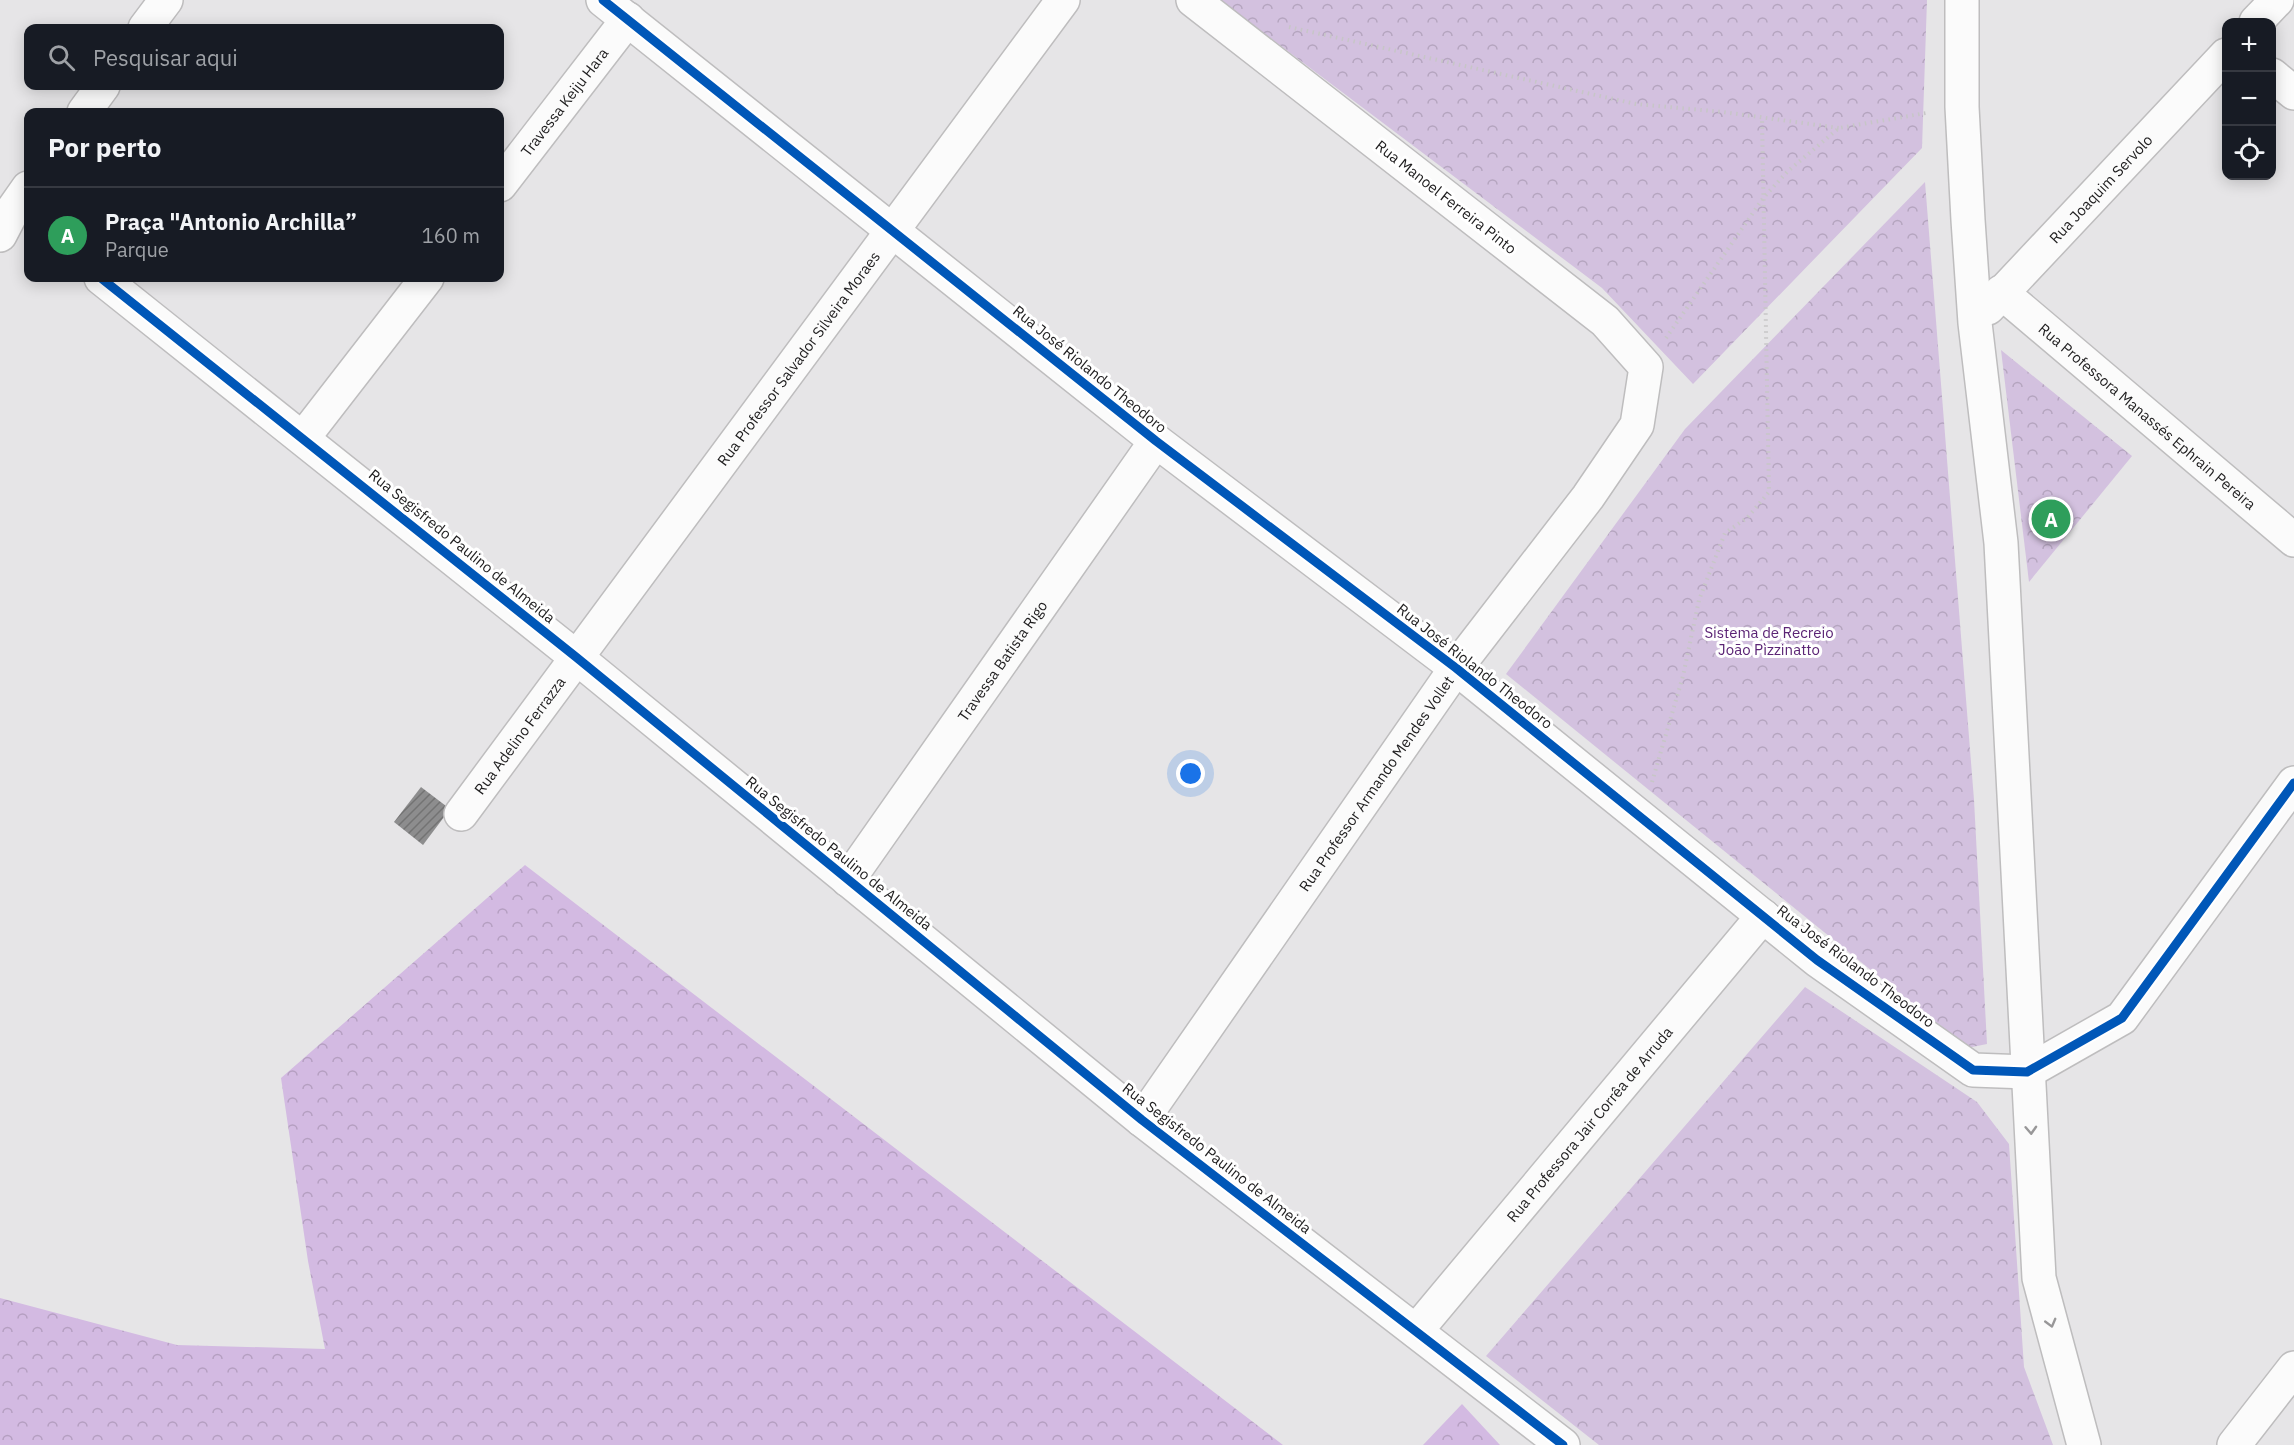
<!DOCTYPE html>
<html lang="pt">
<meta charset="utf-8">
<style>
body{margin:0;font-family:"IBM Plex Sans",sans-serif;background:#242831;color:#f1f3f6}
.controls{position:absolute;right:18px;top:18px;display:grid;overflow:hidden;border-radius:12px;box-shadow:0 3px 15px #0003}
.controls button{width:54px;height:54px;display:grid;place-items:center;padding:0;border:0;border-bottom:2px solid #363941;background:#171b24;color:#f1f3f6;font:30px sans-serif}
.you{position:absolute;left:1191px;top:774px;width:21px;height:21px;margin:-15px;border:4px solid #fff;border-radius:50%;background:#1a73e8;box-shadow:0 0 0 9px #1a73e833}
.badge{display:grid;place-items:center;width:39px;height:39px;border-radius:50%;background:#b2b2b4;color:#fff;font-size:20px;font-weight:700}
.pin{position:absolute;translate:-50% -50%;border:3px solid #fff;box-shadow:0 2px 6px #0006}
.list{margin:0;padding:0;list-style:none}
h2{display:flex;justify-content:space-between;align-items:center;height:78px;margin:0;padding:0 24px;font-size:26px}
h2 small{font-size:20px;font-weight:400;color:#9ea1a6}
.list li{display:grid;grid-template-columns:39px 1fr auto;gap:18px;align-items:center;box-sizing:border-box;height:96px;padding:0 24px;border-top:2px solid #363941}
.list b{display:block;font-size:22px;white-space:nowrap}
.list p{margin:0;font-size:20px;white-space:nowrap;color:#9ea1a6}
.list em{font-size:20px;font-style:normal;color:#9ea1a6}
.icon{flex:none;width:33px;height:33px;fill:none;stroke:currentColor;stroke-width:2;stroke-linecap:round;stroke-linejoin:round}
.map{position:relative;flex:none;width:2294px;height:1445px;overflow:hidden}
.search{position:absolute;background:#171b24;box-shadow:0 3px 15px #0003;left:24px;top:24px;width:480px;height:66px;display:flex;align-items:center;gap:15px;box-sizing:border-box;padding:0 21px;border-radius:12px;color:#9ea1a6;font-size:22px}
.panel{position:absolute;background:#171b24;box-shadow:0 3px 15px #0003;left:24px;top:108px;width:480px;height:174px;border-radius:12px}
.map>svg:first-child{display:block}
.forest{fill:url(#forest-crowns)}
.park{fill:url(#park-crowns)}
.building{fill:url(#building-hatch)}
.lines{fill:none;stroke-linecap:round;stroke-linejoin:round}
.minor-casing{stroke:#bebdbe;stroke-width:36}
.path{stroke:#c7c6c7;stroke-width:4;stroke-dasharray:1.5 4.5;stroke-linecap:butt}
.minor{stroke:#fbfbfb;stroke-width:33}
.cycleway-casing{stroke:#fff;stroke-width:13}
.cycleway{stroke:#0057b8;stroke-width:9}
.oneway{stroke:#989798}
.labels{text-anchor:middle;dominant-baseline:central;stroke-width:6;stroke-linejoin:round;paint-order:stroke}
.street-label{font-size:15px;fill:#1e1d1e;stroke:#fff}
.park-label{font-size:15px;fill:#5b2475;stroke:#fff}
</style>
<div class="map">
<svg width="2294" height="1445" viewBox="0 0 2294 1445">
<defs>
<pattern id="forest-crowns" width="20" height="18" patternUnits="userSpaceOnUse" patternTransform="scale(1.5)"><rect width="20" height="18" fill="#d3bae2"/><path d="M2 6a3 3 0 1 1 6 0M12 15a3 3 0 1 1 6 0" fill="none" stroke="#b59fc1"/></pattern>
<pattern id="park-crowns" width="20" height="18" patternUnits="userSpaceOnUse" patternTransform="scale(1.5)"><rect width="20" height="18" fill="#d3c1df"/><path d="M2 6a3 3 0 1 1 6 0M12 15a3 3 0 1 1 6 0" fill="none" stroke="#b5a5bf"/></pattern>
<pattern id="building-hatch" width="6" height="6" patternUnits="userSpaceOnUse" patternTransform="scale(1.5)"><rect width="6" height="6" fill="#8d8d8e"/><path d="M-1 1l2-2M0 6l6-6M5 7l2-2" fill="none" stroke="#737373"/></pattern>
</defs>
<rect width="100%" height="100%" fill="#e6e5e7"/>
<!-- forest -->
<g class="forest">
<polygon points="525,865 1283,1445 0,1445 0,1298 177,1345 325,1349 308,1261 281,1078"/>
<polygon points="1462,1404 1500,1445 1423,1445"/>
</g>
<!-- park -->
<g class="park">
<polygon points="1220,0 1927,0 1922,148 1693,384 1602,288"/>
<polygon points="1925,182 1974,800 1987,1044 1967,1048 1506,674 1685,429"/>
<polygon points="2001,350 2132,456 2029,582"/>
<polygon points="1805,987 1977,1102 2009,1144 2024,1367 2053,1445 1599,1445 1486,1356"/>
</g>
<!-- building -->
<polygon class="building" points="421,787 450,809 423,845 394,822"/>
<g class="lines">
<!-- minor casing -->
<g class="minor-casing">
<g id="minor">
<polyline points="603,0 1156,441 1456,668 1817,960 1973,1070 2027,1072 2122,1018 2294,783"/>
<polyline points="1962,0 1962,107 1968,220 1975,323 2001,543 2039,1278 2084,1445"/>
<polyline points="2256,22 2277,0"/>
<polyline points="145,28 166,0"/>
<polyline points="2272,75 2294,93"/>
<polyline points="84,112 103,86"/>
<path id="s1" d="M 500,185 L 628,19"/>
<polyline points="0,235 14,208 28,188"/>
<polyline points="101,278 576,657 1142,1120 1563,1445"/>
<path id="s2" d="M 2001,292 L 2294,540"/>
<path id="s3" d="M 1988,308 L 2226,55"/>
<polyline points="303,438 427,278"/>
<path id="s4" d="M 461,814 L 1063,0"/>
<path id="s5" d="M 848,880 L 1156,441"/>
<path id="s6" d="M 1142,1120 L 1456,668 L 1588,497 L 1637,425 L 1646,367 L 1605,321 L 1193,0"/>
<path id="s7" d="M 1416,1331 L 1763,916"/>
<polyline points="2234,1445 2294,1368"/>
</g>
</g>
<!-- path -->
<g class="path">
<polyline points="1289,27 1636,104 1723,112 1839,128"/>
<polyline points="1666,338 1764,197 1788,171 1839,128 1926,113"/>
<polyline points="1652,782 1683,676 1699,600 1725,533 1747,518 1769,492 1762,118"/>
</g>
<!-- minor -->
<use href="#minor" class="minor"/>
<!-- cycleway casing -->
<g class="cycleway-casing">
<g id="cycleway">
<polyline points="603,0 1156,441 1456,668 1817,960 1973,1070 2027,1072 2122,1018 2294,783"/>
<polyline points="101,278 576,657 1142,1120 1563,1445"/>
</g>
</g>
<!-- cycleway -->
<use href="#cycleway" class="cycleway"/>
</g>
<!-- one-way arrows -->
<defs><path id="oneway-chevron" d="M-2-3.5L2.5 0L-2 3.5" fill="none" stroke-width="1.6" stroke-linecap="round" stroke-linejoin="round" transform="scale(1.5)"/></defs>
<g class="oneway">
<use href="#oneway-chevron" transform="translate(2031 1130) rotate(87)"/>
<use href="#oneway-chevron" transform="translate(2051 1323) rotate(75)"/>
</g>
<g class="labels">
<!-- street labels -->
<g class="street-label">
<text stroke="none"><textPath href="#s1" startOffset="105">Travessa Keiju Hara</textPath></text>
<text stroke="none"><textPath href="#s3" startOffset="164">Rua Joaquim Servolo</textPath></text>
<text transform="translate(1446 197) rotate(38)">Rua Manoel Ferreira Pinto</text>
<text stroke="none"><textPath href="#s4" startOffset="567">Rua Professor Salvador Silveira Moraes</textPath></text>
<text transform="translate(1090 369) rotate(39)">Rua José Riolando Theodoro</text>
<text stroke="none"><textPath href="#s2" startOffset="192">Rua Professora Manassés Ephrain Pereira</textPath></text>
<text transform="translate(462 546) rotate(39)">Rua Segisfredo Paulino de Almeida</text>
<text stroke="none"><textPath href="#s5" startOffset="268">Travessa Batista Rigo</textPath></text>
<text transform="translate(1475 666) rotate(38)">Rua José Riolando Theodoro</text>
<text stroke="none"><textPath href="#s4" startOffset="98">Rua Adelino Ferrazza</textPath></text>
<text stroke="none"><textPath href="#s6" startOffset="410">Rua Professor Armando Mendes Vollet</textPath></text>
<text transform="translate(839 853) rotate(39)">Rua Segisfredo Paulino de Almeida</text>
<text transform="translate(1856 966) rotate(37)">Rua José Riolando Theodoro</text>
<text stroke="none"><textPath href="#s7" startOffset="270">Rua Professora Jair Corrêa de Arruda</textPath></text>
<text transform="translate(1217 1158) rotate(38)">Rua Segisfredo Paulino de Almeida</text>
</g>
<!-- park labels -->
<g class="park-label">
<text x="1769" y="632">Sistema de Recreio<tspan x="1769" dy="17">João Pìzzinatto</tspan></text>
</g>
</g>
</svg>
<div class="controls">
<button>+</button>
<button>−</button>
<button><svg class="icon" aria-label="locate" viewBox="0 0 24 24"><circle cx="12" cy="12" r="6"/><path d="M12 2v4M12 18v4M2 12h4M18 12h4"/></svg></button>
</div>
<div class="you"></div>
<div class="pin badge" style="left:2051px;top:519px;background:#2e9e5b">A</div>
<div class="search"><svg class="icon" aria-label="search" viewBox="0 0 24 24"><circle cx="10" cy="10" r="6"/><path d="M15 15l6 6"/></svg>Pesquisar aqui</div>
<section class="panel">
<h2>Por perto<small></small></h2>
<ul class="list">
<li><span class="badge" style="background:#2e9e5b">A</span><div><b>Praça &quot;Antonio Archilla”</b><p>Parque</p></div><em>160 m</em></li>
</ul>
</section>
</div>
